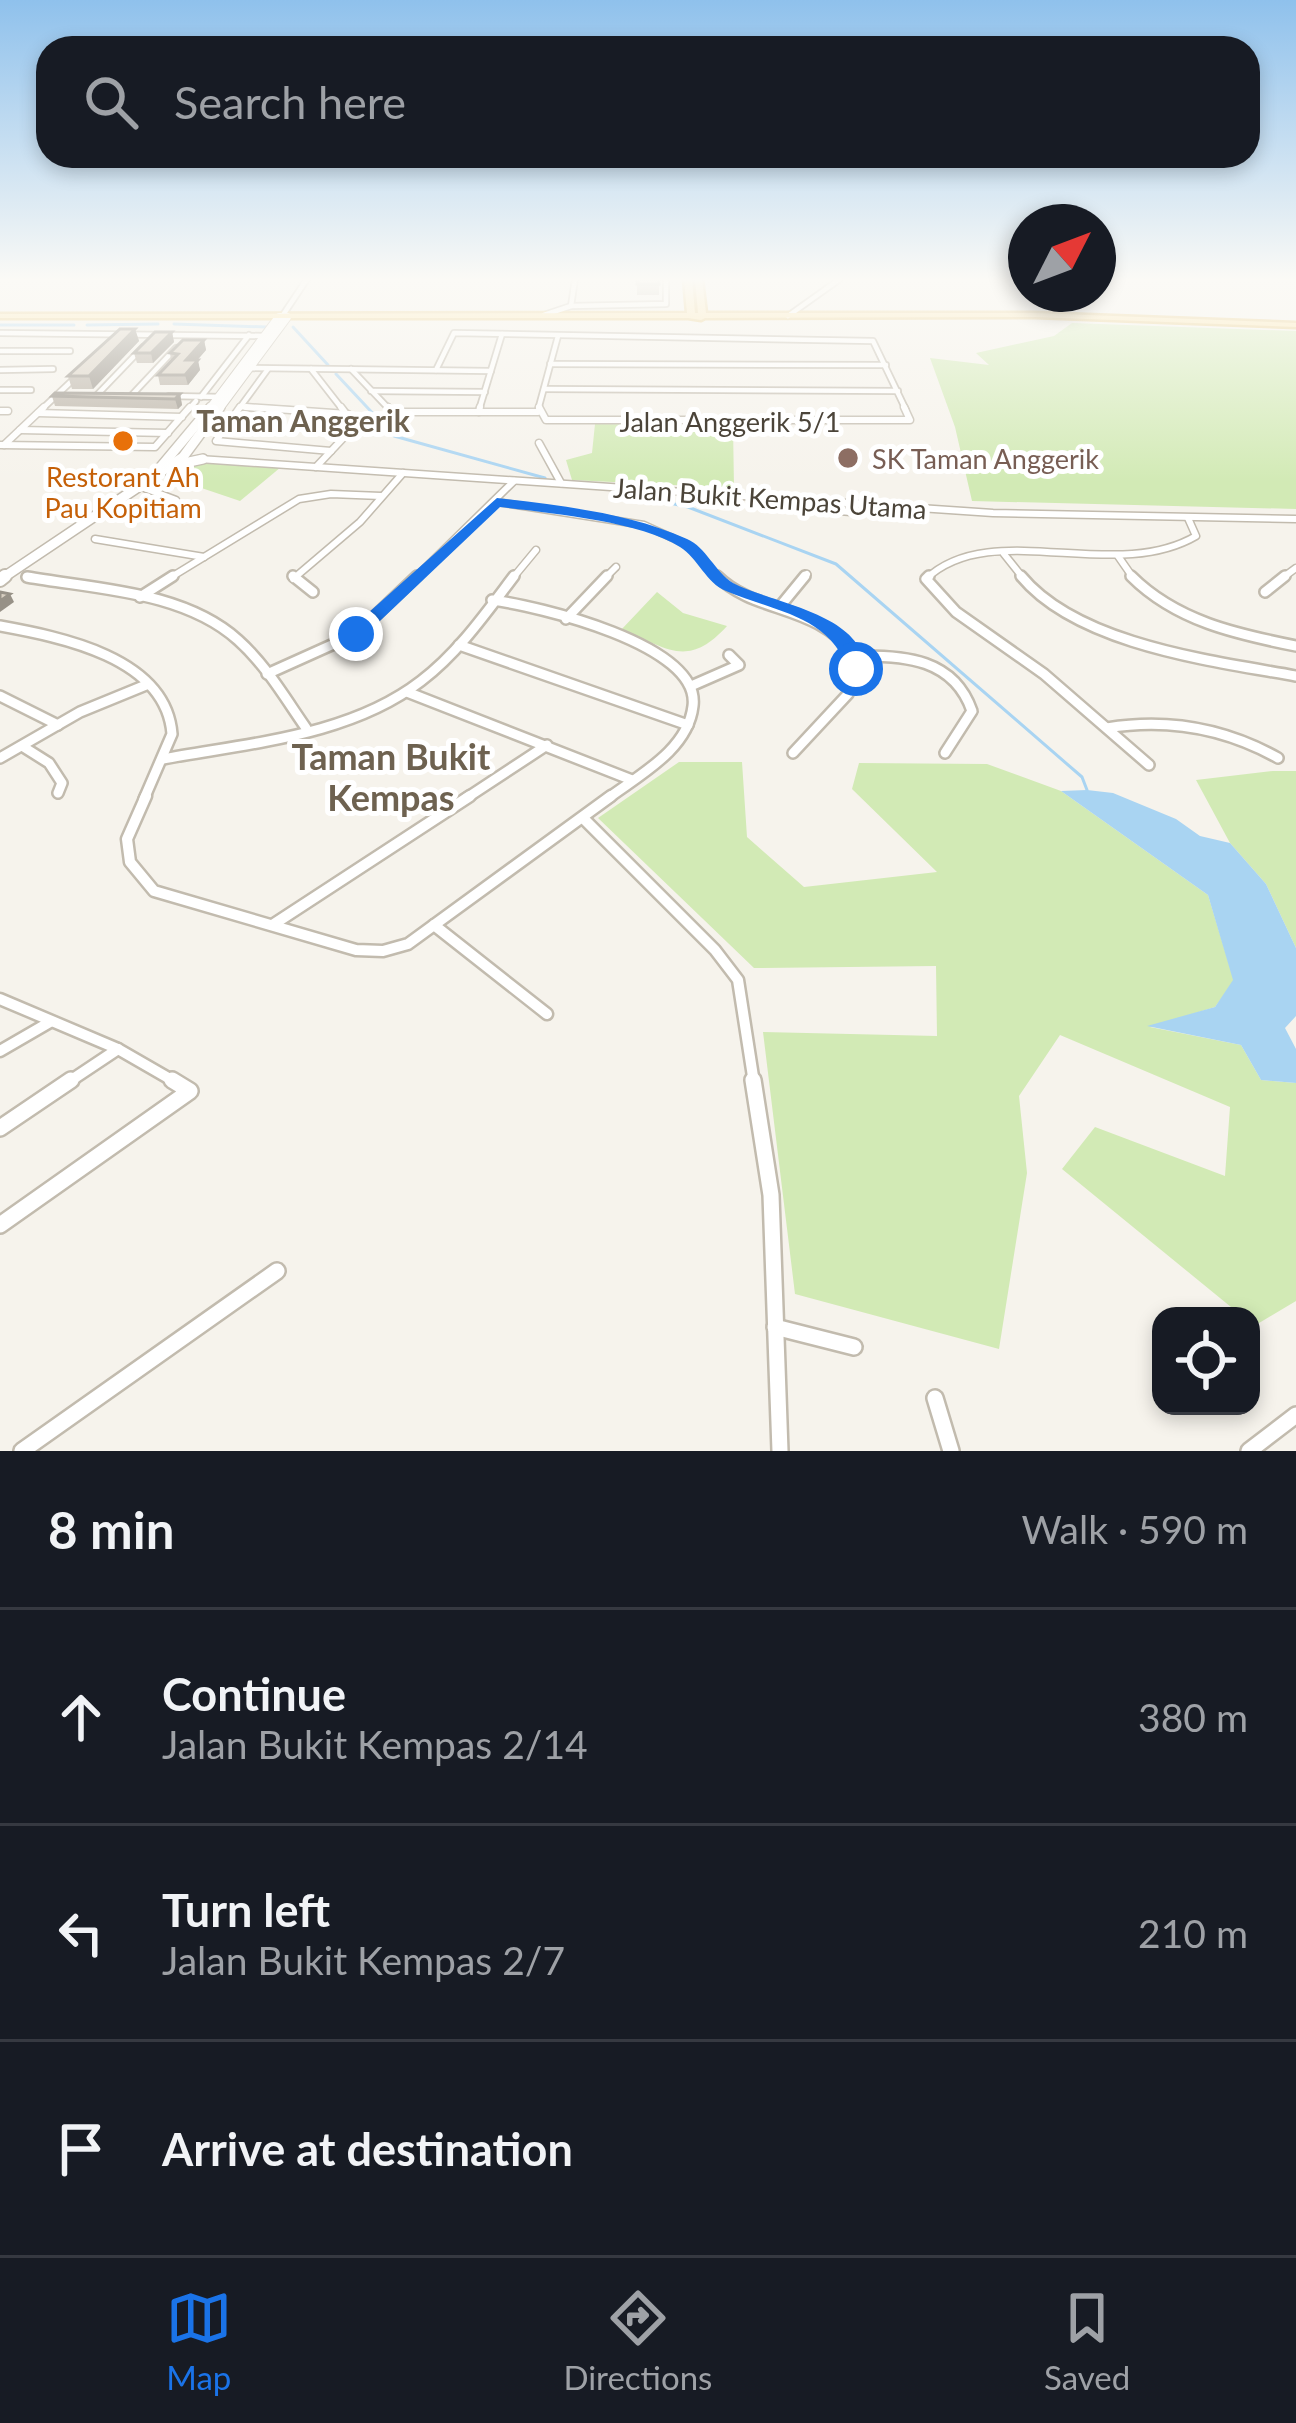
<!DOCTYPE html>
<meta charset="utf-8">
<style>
body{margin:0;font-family:Lato,sans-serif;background:#242831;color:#f1f3f6}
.controls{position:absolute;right:36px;bottom:36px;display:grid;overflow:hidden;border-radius:24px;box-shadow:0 6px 18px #0003}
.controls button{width:108px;height:108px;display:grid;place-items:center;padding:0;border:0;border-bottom:3px solid #363941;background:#171b24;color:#f1f3f6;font:60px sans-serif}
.compass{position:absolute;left:1008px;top:204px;width:108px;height:108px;border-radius:50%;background:#171b24;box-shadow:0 6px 18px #0003;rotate:48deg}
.stop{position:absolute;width:36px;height:36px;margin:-27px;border:9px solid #1a73e8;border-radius:50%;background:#fff}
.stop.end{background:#1a73e8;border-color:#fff;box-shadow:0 3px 12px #0008}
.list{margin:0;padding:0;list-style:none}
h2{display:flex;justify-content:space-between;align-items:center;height:156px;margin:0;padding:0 48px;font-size:51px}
h2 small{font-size:39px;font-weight:400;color:#9ea1a6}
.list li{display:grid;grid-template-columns:78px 1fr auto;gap:36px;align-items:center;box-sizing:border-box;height:216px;padding:0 48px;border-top:3px solid #363941}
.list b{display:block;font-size:45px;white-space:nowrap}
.list p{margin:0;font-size:39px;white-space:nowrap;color:#9ea1a6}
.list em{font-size:39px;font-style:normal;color:#9ea1a6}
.icon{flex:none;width:66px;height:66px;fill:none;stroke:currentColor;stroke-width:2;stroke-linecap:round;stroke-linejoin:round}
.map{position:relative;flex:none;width:1296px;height:1451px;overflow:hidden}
.search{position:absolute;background:#171b24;box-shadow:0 6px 18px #0003;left:36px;right:36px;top:36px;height:132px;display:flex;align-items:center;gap:30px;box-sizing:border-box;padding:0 42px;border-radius:36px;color:#9ea1a6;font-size:45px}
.sheet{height:804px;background:#171b24}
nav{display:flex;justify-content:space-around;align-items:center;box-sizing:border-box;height:168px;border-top:3px solid #363941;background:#171b24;font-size:33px;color:#9ea1a6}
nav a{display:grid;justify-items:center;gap:6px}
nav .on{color:#1a73e8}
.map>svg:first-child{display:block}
.green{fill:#d2eab5}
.water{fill:#a9d4f2}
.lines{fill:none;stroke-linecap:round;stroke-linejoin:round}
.stream{stroke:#a9d4f2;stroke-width:3}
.minor-far4-casing{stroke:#c2bbae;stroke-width:8}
.minor-far3-casing{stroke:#c2bbae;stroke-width:9}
.minor-far2-casing{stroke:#c2bbae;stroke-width:14}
.minor-far1-casing{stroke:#c2bbae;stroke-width:15}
.minor-casing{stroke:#c2bbae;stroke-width:20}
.tertiary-far2-casing{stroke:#c2bbae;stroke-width:10}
.tertiary-far1-casing{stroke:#c2bbae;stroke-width:12}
.tertiary-casing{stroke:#c2bbae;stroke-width:16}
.primary-casing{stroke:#e6c16a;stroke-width:5}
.minor-far4{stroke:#fff;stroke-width:4.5}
.minor-far3{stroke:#fff;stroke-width:6}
.minor-far2{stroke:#fff;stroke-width:9}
.minor-far1{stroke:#fff;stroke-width:10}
.minor{stroke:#fff;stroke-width:15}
.tertiary-far2{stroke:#fff;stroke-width:8}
.tertiary-far1{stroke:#fff;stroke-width:9}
.tertiary{stroke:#fff;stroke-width:12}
.primary{fill:#ffe39c;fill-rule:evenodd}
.wall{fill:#bab2a6}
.shaded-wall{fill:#979187}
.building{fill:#d8cfc1;stroke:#979187;stroke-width:3}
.route{fill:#1a73e8}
.food-dot{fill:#e8710a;stroke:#fff;stroke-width:4.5}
.education-dot{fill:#8d6e63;stroke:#fff;stroke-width:4.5}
.labels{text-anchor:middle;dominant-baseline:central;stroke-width:10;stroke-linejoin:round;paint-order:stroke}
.far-street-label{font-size:27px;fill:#4b4439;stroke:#fff}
.far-education-label{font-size:27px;fill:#785e54;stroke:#fff;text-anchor:start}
.far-food-label{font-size:27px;fill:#c56008;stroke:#fff}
.far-neighbourhood-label{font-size:30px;font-weight:bold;fill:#6e6250;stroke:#fff}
.neighbourhood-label{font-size:36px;font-weight:bold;fill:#6e6250;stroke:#fff}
</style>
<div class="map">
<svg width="1296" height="1451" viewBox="0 0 1296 1451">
<rect width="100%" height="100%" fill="#f6f3ec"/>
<!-- green -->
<g class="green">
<polygon points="1072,323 1296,331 1296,509 972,501 955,427 930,358 989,365 976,353 1054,336"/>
<polygon points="595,424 733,425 734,488 572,480 566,460 592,453"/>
<polygon points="190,464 201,463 281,467 240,501 166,476"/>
<path d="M 657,592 L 683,613 L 727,626 C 687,670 667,647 621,630 Z"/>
<polygon points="679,762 742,762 747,837 804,887 937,872 852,789 859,763 987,764 1061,791 1208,895 1234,981 1215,1007 1150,1027 1241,1045 1261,1080 1296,1083 1296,1301 1254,1326 1251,1316 1242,1316 1062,1169 1095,1127 1225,1176 1230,1107 1060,1035 1019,1096 1027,1173 999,1349 795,1294 763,1032 937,1036 936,966 754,968 598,818"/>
<polygon points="1273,771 1296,771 1296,948 1266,884 1230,843 1196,780"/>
</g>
<!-- water -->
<polygon class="water" points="1087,790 1113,793 1176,819 1200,836 1230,843 1266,884 1296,948 1296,1016 1285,1028 1296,1049 1296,1083 1261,1080 1241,1045 1147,1026 1215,1007 1233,980 1208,895 1061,791"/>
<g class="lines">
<!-- stream -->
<g class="stream">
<polyline points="174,324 266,327"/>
<polyline points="0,325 74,325"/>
<polyline points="87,325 158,324"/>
<polyline points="293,327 328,365"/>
<polyline points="336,374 394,436 545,478"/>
<polyline points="642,497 688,507 836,564 1082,777 1087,790"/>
</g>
<!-- minor-far4 casing -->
<g class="minor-far4-casing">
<g id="minor-far4">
<polyline points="571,306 575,279"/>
<polyline points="283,315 307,279"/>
<polyline points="544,315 571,306 666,304 666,279"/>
<polyline points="788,316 840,279"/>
<polyline points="0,333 266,336"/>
<polyline points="0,351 70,351"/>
<polyline points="550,364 886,365"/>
<polyline points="245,368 491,371"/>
<polyline points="311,369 343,410"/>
<polyline points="351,369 390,410"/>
<polyline points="0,370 53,369"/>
<polyline points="436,370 454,333 873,341 906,410"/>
<polyline points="544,389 898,391"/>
<polyline points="0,390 31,390"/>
<polyline points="371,391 485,392"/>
<polyline points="169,396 224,397"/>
<polyline points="95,397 143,347"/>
<polyline points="130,397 176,348"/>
<polyline points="201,397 249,335"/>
<polyline points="240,407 292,410"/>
<polyline points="41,410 78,375"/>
<polyline points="188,410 196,401"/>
<polyline points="238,410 268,369"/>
<polyline points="479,410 502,334"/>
<polyline points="538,410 558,336"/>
</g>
</g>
<!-- minor-far3 casing -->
<g class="minor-far3-casing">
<g id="minor-far3">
<polyline points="240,407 216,441 331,451"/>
<polyline points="246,407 348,414"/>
<polyline points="388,407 392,412 538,412"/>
<polyline points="539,407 546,420 910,420 904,407"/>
<polyline points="0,411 8,411"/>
<polyline points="479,412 480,407"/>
<polyline points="38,413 182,417"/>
<polyline points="20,430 168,433"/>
<polyline points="539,443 561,483"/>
<polyline points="0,445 155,447 190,407"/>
<polyline points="4,445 44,407"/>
<polyline points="199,459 993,513 1296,519"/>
<polyline points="316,467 348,433 350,419 341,407"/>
<polyline points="139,486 176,500"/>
<polyline points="763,497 765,505 851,512 855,504"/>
<polyline points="497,502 644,525 688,545 720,579"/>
<polyline points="95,539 204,557"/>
<polyline points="1004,554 1024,579"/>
<polyline points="1118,556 1134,579"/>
<polyline points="27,577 41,579"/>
<polyline points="168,579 299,499 331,494 381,496"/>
<polyline points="293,579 360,522 403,473"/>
<polyline points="414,579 514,481"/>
<polyline points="512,579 536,550"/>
<polyline points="604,579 616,567"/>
<polyline points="802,579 807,574"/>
<path d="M 926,579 C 991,517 1114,584 1196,536 L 1188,518"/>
<polyline points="1281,579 1296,568"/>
</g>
</g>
<!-- minor-far2 casing -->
<g class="minor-far2-casing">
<g id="minor-far2">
<polyline points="293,576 313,592"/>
<path d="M 717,576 C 757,615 814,602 856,656 L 848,694 L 793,753"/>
<polyline points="929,576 926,579 956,612 1044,674 1149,765"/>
<path d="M 1021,576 C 1078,645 1213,661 1296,676"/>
<path d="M 1131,576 C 1176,621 1236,634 1296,646"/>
<path d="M 27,577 C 95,589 184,591 238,640 C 266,665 285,698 306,728"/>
<polyline points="1265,592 1285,576"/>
<polyline points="140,597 173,576"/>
<path d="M 492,600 C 537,606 701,644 693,706 C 688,750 639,775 607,799"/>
<polyline points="782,604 805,576"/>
<polyline points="566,619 607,576"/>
<path d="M 0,626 C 60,637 166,657 172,734 L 144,799"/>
<polyline points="459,645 688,725"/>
<path d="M 856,656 C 905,655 954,659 972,711 L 945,753"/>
<polyline points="267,674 356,634 417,576"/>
<polyline points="691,686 739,665 729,655"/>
<polyline points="407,692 632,780"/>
<polyline points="0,696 58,725"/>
<path d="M 1107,728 C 1168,718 1224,728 1278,758"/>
<polyline points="22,746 49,763 62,783 58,793"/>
<polyline points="0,758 80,712 146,685"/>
<path d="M 163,759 C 249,743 350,736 421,681 C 458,653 486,613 514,576"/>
<polyline points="465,799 547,745"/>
</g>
</g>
<!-- minor-far1 casing -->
<g class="minor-far1-casing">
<g id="minor-far1">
<polyline points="146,796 127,839 130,862 154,891 356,950 383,951 408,944 611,796"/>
<polyline points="583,818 715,950 738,980 754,1083"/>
<polyline points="274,924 470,796"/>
<polyline points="434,925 547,1014"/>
<polyline points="0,999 118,1049 177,1083"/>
<polyline points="0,1051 50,1022"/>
<polyline points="67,1083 118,1049"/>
</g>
</g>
<!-- minor casing -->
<g class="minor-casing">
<g id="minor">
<polyline points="753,1080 771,1195 780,1451"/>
<polyline points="0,1128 71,1080"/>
<polyline points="0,1225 190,1091 172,1080"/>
<polyline points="775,1327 854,1347"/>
<polyline points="935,1398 951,1451"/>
<polyline points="22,1451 277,1271"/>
<polyline points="1249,1451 1296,1415"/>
</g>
</g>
<!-- tertiary-far2 casing -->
<g class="tertiary-far2-casing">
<polyline id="tertiary-far2" points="209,410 279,317 287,317 218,410"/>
</g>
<!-- tertiary-far1 casing -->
<g class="tertiary-far1-casing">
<g id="tertiary-far1">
<polyline points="175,465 203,459"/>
<polyline points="154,475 211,407"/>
<polyline points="1,579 183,457 220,407"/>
</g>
</g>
<!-- tertiary casing -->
<g class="tertiary-casing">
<polyline id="tertiary" points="0,580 5,576"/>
</g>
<!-- primary casing -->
<g class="primary-casing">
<polygon id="primary" points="684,279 692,279 695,313 698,313 695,279 702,279 706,313 1035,313 1296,323 1296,327 1035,317 705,318 701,320 688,318 0,318 0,314 687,313"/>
</g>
<!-- minor-far4 -->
<use href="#minor-far4" class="minor-far4"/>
<!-- minor-far3 -->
<use href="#minor-far3" class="minor-far3"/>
<!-- minor-far2 -->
<use href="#minor-far2" class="minor-far2"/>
<!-- minor-far1 -->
<use href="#minor-far1" class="minor-far1"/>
<!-- minor -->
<use href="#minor" class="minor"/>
<!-- tertiary-far2 -->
<use href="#tertiary-far2" class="tertiary-far2"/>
<!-- tertiary-far1 -->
<use href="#tertiary-far1" class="tertiary-far1"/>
<!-- tertiary -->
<use href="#tertiary" class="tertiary"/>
<!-- primary -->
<use href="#primary" class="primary"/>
</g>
<!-- wall -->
<g class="wall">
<rect x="637" y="279" width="22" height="16"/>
<polygon points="135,329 139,341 93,389 72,389 68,376"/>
<polygon points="172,332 174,342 153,363 137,363 134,353"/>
<polygon points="204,340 206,350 197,360 200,370 188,385 160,385 158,375 171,360 170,353"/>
<polygon points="180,394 182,405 178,409 55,406 52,396"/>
</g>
<!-- shaded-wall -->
<g class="shaded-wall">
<polygon points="135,329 139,341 93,389 89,376"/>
<polygon points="172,332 174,342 153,363 151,353"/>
<polygon points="204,340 206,350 189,370 186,360"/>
<polygon points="198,360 200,370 188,385 185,375"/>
<polygon points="180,394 182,405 178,409 175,399"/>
<polygon points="10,594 14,602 0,612 0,601"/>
</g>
<!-- building -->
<g class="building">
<rect x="637" y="279" width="22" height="5"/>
<polygon points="120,329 135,329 89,376 68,376"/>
<polygon points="155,332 172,332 151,353 134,353"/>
<polygon points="183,340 204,340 186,360 198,360 185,375 158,375 178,354 170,353"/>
<polygon points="55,393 180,394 175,399 52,396"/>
<polygon points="0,592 10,594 0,601"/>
</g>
<!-- sky -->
<linearGradient id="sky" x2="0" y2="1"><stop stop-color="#8fc1ec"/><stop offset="0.58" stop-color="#fbfaf6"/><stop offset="1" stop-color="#fbfaf6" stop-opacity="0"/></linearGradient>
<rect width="1296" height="482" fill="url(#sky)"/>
<!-- route -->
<path class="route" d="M 497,498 C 561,506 627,512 687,539 C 706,547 715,572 733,583 C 770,603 864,613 865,669 L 849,673 C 832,616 776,612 726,591 C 706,583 698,558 680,547 C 639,521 549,513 500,507 L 362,638 L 349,638 L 349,630 Z"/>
<!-- markers -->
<circle class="food-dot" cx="123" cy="441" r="12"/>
<circle class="education-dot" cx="848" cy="458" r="12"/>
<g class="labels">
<!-- far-street labels -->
<g class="far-street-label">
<text x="730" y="421">Jalan Anggerik 5/1</text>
<text transform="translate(770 498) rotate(4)">Jalan Bukit Kempas Utama</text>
</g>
<!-- far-education labels -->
<g class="far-education-label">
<text x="872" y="458">SK Taman Anggerik</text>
</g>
<!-- far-food labels -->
<g class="far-food-label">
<text x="123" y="476">Restorant Ah<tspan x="123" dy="31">Pau Kopitiam</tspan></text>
</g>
<!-- far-neighbourhood labels -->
<g class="far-neighbourhood-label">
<text x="303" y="420">Taman Anggerik</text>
</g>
<!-- neighbourhood labels -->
<g class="neighbourhood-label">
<text x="391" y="756">Taman Bukit<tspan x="391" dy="41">Kempas</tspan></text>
</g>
</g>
</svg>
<div class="controls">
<button><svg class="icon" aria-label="locate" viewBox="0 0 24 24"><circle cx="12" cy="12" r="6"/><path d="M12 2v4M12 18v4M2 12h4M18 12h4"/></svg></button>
</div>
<svg class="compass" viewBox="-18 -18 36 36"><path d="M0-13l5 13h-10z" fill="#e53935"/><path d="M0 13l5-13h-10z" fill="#9ea1a6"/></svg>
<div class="stop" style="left:856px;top:669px"></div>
<div class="stop end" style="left:356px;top:634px"></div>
<div class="search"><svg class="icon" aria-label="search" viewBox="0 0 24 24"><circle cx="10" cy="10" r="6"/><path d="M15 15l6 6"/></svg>Search here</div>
</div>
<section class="sheet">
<h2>8 min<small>Walk · 590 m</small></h2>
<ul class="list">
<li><svg class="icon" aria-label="ahead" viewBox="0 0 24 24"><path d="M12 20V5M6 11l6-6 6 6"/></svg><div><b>Continue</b><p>Jalan Bukit Kempas 2/14</p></div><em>380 m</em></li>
<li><svg class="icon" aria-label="left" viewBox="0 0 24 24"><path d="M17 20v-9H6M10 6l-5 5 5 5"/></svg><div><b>Turn left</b><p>Jalan Bukit Kempas 2/7</p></div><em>210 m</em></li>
<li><svg class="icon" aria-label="arrive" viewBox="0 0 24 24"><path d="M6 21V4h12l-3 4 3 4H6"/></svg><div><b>Arrive at destination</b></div></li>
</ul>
</section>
<nav>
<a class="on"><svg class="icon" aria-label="map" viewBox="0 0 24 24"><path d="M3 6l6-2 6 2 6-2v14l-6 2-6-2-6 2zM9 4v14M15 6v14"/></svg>Map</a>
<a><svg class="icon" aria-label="directions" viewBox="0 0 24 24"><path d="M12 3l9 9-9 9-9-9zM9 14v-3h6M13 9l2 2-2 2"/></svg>Directions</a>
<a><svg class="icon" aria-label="saved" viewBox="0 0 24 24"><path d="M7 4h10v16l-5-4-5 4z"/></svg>Saved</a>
</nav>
